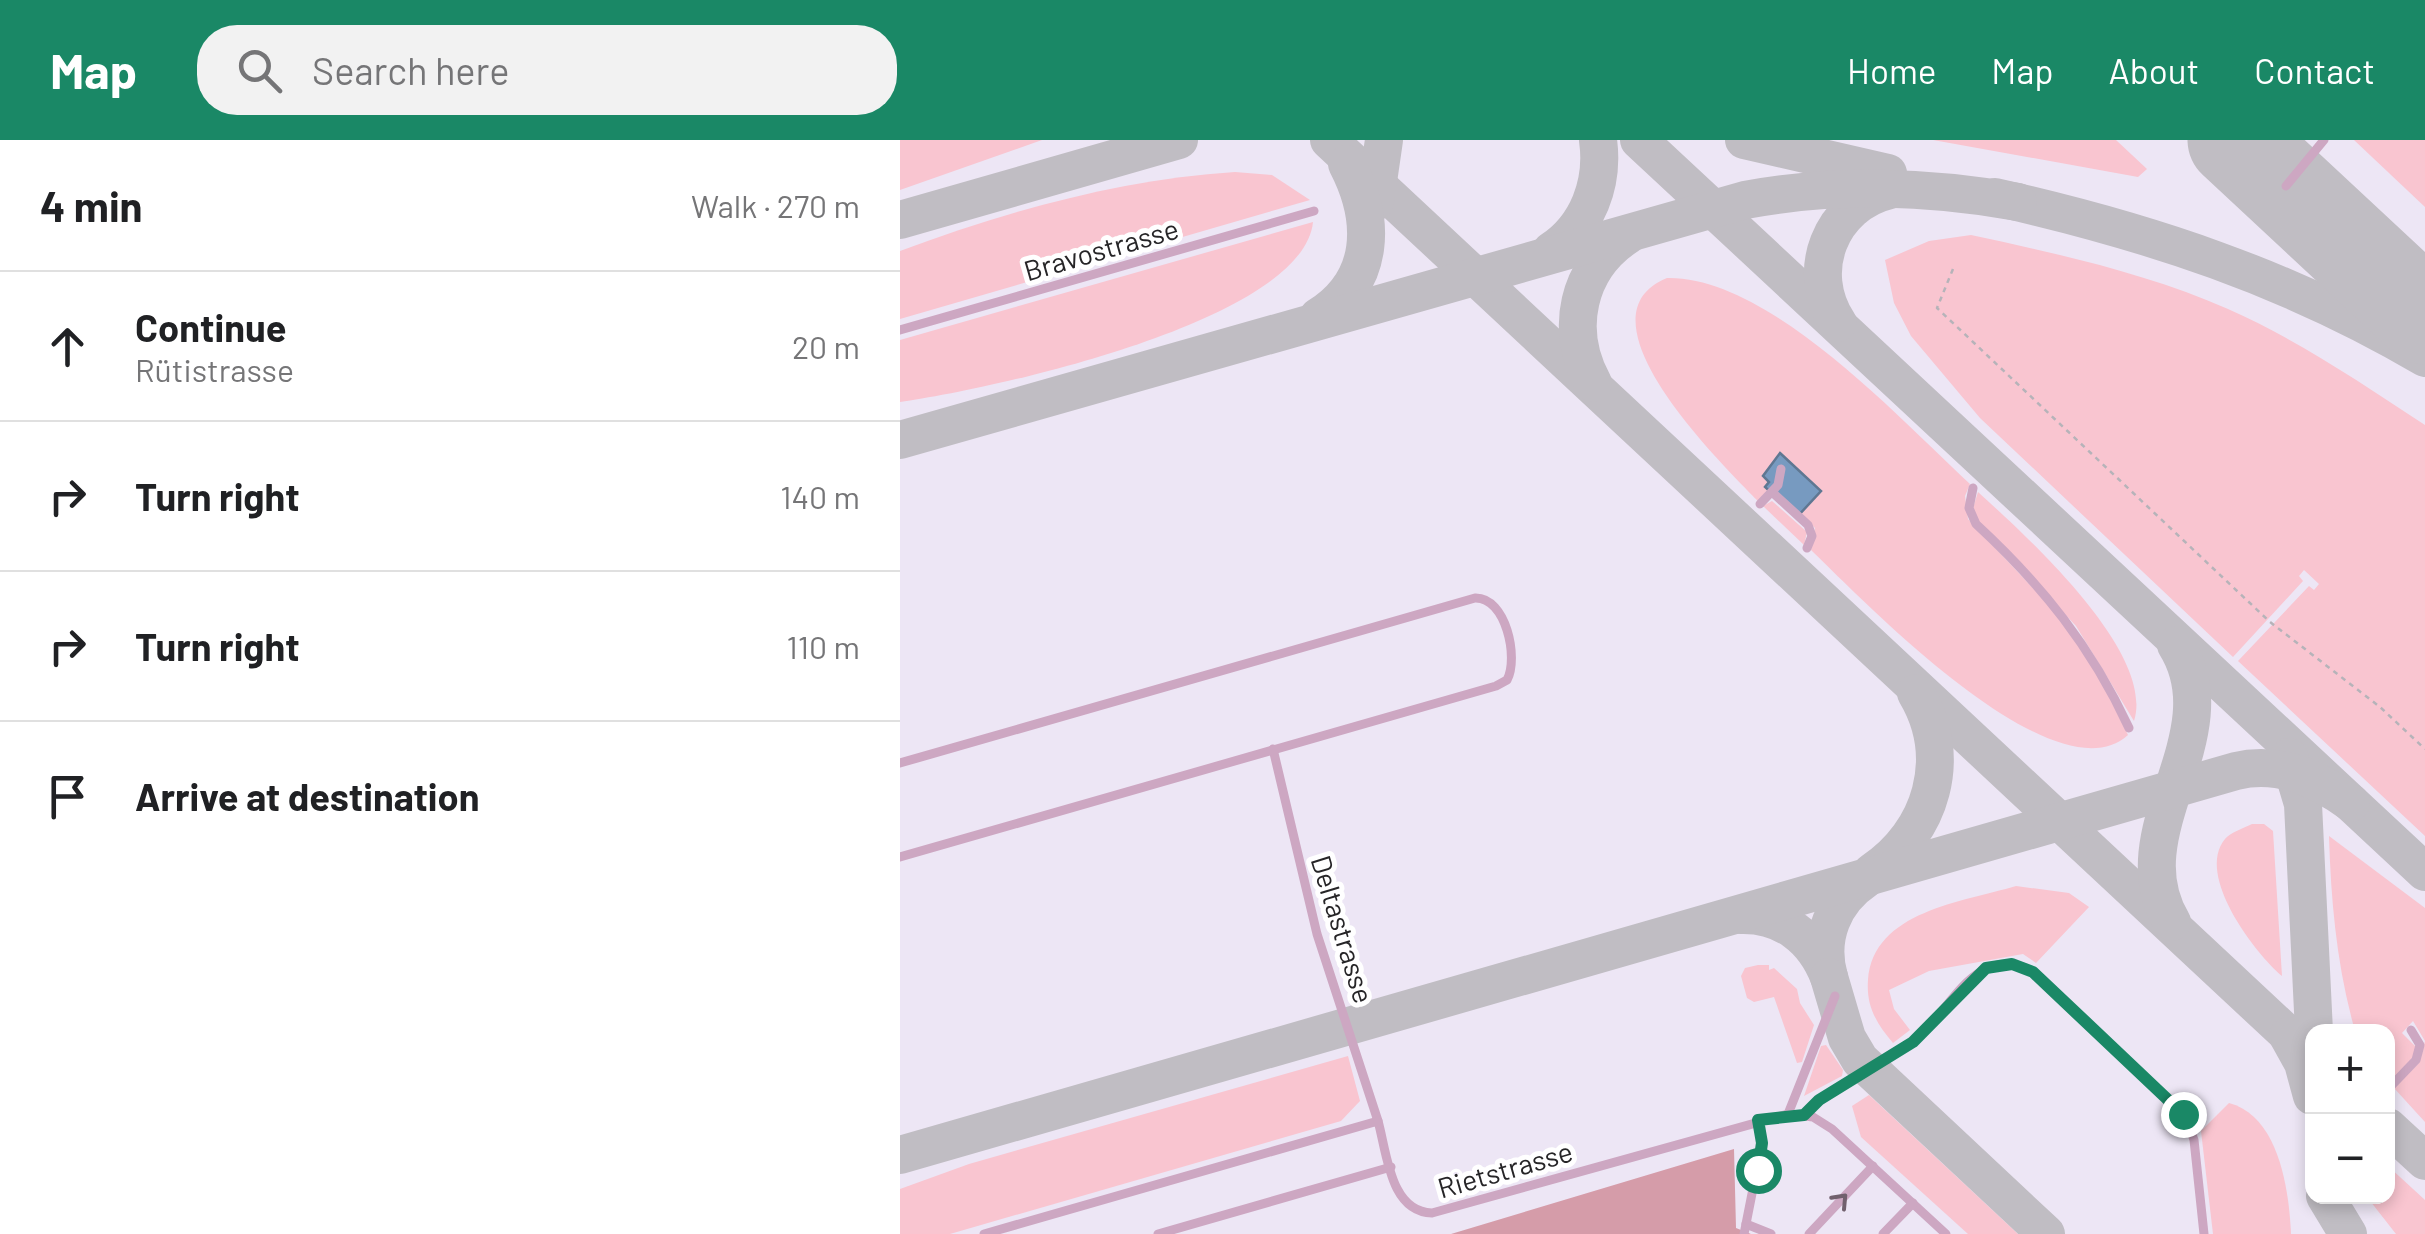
<!DOCTYPE html>
<meta charset="utf-8">
<style>
body{margin:0;font-family:Barlow,sans-serif;background:#f2f2f2;color:#202124}
.controls{position:absolute;right:30px;bottom:30px;display:grid;overflow:hidden;border-radius:20px;box-shadow:0 5px 15px #0003}
.controls button{width:90px;height:90px;display:grid;place-items:center;padding:0;border:0;border-bottom:2px solid #e0e0e0;background:#fff;color:#202124;font:50px sans-serif}
.stop{position:absolute;width:30px;height:30px;margin:-22px;border:8px solid #1a8866;border-radius:50%;background:#fff}
.stop.end{background:#1a8866;border-color:#fff;box-shadow:0 2px 10px #0008}
.list{margin:0;padding:0;list-style:none}
h2{display:flex;justify-content:space-between;align-items:center;height:130px;margin:0;padding:0 40px;font-size:42px}
h2 small{font-size:32px;font-weight:400;color:#757577}
.list li{display:grid;grid-template-columns:65px 1fr auto;gap:30px;align-items:center;box-sizing:border-box;height:150px;padding:0 40px;border-top:2px solid #e0e0e0}
.list b{display:block;font-size:38px;white-space:nowrap}
.list p{margin:0;font-size:32px;white-space:nowrap;color:#757577}
.list em{font-size:32px;font-style:normal;color:#757577}
.icon{flex:none;width:55px;height:55px;fill:none;stroke:currentColor;stroke-width:2;stroke-linecap:round;stroke-linejoin:round}
.map{position:relative;flex:none;width:1525px;height:1094px;overflow:hidden}
header{display:flex;align-items:center;gap:60px;box-sizing:border-box;height:140px;padding:0 50px;background:#1a8866;color:#fff}
header strong{font-size:48px}
nav{display:flex;gap:55px;margin-inline-start:auto;font-size:35px}
.search{width:700px;height:90px;background:#f2f2f2;display:flex;align-items:center;gap:25px;box-sizing:border-box;padding:0 35px;border-radius:40px;color:#757577;font-size:38px}
main{display:flex}
aside{flex:1;background:#fff}
.map>svg:first-child{display:block}
.built{fill:#ede6f5;fill-rule:evenodd}
.green{fill:#f9c5d0}
.forest{fill:#d59ca9}
.water{fill:#779ac0;stroke:#5f7792;stroke-width:2.5}
.lines{fill:none;stroke-linecap:round;stroke-linejoin:round}
.taxiway{stroke:#c0bdc3;stroke-width:38}
.runway{stroke:#c0bdc3;stroke-width:95}
.path{stroke:#b6b3b9;stroke-width:2.5;stroke-dasharray:5 5;stroke-linecap:butt}
.service{stroke:#cda7c2;stroke-width:9}
.oneway{stroke:#71606d}
.route{stroke:#1a8866;stroke-width:12}
.labels{text-anchor:middle;dominant-baseline:central;stroke-width:10;stroke-linejoin:round;paint-order:stroke}
.street-label{font-size:28px;fill:#262527;stroke:#fff}
</style>
<header>
<strong>Map</strong>
<div class="search"><svg class="icon" aria-label="search" viewBox="0 0 24 24"><circle cx="10" cy="10" r="6"/><path d="M15 15l6 6"/></svg>Search here</div>
<nav><a>Home</a><a>Map</a><a>About</a><a>Contact</a></nav>
</header>
<main>
<aside>
<h2>4 min<small>Walk · 270 m</small></h2>
<ul class="list">
<li><svg class="icon" aria-label="ahead" viewBox="0 0 24 24"><path d="M12 20V5M6 11l6-6 6 6"/></svg><div><b>Continue</b><p>Rütistrasse</p></div><em>20 m</em></li>
<li><svg class="icon" aria-label="right" viewBox="0 0 24 24"><path d="M7 20v-9h11M14 6l5 5-5 5"/></svg><div><b>Turn right</b></div><em>140 m</em></li>
<li><svg class="icon" aria-label="right" viewBox="0 0 24 24"><path d="M7 20v-9h11M14 6l5 5-5 5"/></svg><div><b>Turn right</b></div><em>110 m</em></li>
<li><svg class="icon" aria-label="arrive" viewBox="0 0 24 24"><path d="M6 21V4h12l-3 4 3 4H6"/></svg><div><b>Arrive at destination</b></div></li>
</ul>
</aside>
<div class="map">
<svg width="1525" height="1094" viewBox="0 0 1525 1094">
<rect width="100%" height="100%" fill="#f7f3fb"/>
<!-- built -->
<path class="built" d="M 0,0 L 1525,0 L 1525,1094 L 0,1094 ZM 1412,892 L 1488,892 L 1488,1056 L 1412,1056 Z"/>
<!-- green -->
<g class="green">
<polygon points="0,0 142,0 0,50"/>
<polygon points="1033,0 1216,0 1247,29 1238,37"/>
<polygon points="1454,0 1525,0 1525,67"/>
<path d="M 335,32 L 372,35 L 410,60 L 0,179 L 0,111 C 107,71 222,39 335,32 Z"/>
<path d="M 413,82 C 403,182 87,250 0,262 L 0,200 Z"/>
<path d="M 1071,95 C 1159,114 1246,133 1328,169 C 1398,200 1461,243 1525,285 L 1525,696 L 1338,521 L 1409,446 L 1414,450 L 1419,444 L 1404,430 L 1399,436 L 1403,441 L 1333,517 L 1080,278 L 1011,196 L 994,163 L 985,120 L 1029,101 Z"/>
<path d="M 767,138 C 869,136 999,278 1070,344 L 1065,356 L 1068,379 L 1162,479 L 1202,540 L 1228,595 C 1155,661 963,460 911,410 L 915,388 L 883,357 L 874,342 L 858,361 C 822,324 671,177 767,138 Z"/>
<path d="M 1078,352 C 1124,394 1256,512 1234,581 L 1176,486 L 1076,379 L 1073,368 Z"/>
<polygon points="872,361 907,392 904,405 863,366"/>
<path d="M 1352,684 L 1364,684 L 1373,691 L 1382,836 C 1355,813 1295,735 1325,699 C 1331,692 1344,688 1352,684 Z"/>
<path d="M 1429,696 L 1525,768 L 1525,901 L 1513,881 L 1502,893 L 1515,906 L 1515,915 L 1490,942 L 1488,892 L 1455,891 C 1437,827 1431,763 1429,696 Z"/>
<path d="M 1116,746 L 1169,753 L 1189,767 L 1136,823 L 1123,814 L 1029,831 L 989,850 L 994,869 L 1010,890 L 993,903 C 977,884 966,867 968,840 C 973,771 1063,762 1116,746 Z"/>
<polygon points="858,825 869,825 869,830 874,828 897,849 900,863 914,885 902,922 897,923 874,857 854,862 847,858 841,836 845,828"/>
<polygon points="1525,901 1525,982 1494,948 1519,923"/>
<polygon points="926,905 943,930 942,936 904,956 921,906"/>
<polygon points="448,916 460,961 441,981 50,1094 0,1094 0,1049 69,1024"/>
<polygon points="969,955 1118,1094 1068,1094 961,997 952,966"/>
<path d="M 1329,963 C 1379,976 1389,1050 1391,1094 L 1313,1094 L 1301,991 Z"/>
<polygon points="1488,1026 1525,1060 1525,1094 1496,1094 1467,1057 1488,1056"/>
</g>
<!-- forest -->
<polygon class="forest" points="834,1009 836,1088 851,1094 551,1094"/>
<!-- water -->
<polygon class="water" points="880,313 921,351 897,377 865,347 869,342 863,336"/>
<g class="lines">
<!-- taxiway -->
<g class="taxiway">
<polyline points="429,0 1412,917"/>
<polyline points="739,0 1525,732"/>
<polyline points="844,0 988,33"/>
<path d="M 1095,57 C 1247,91 1390,138 1525,218"/>
<polyline points="475,62 484,0"/>
<polyline points="0,80 279,0"/>
<path d="M 651,111 C 688,87 704,43 698,0"/>
<path d="M 418,177 C 476,141 476,80 447,24"/>
<path d="M 938,183 C 904,132 930,64 990,50"/>
<path d="M 693,243 C 664,190 677,128 728,95"/>
<path d="M 0,300 L 845,60 C 938,43 1026,46 1118,62"/>
<polyline points="1389,617 1403,664 1414,892"/>
<path d="M 972,732 C 1032,692 1054,617 1016,553"/>
<path d="M 841,775 C 883,774 914,798 929,837 C 918,798 933,761 966,739"/>
<path d="M 1272,782 C 1217,691 1333,597 1276,505"/>
<polyline points="929,837 947,898 960,920 1146,1094"/>
<polyline points="1388,896 1403,923 1412,956"/>
<polyline points="1488,987 1525,1021"/>
<path d="M 0,1015 L 1336,631 C 1379,621 1417,638 1451,663"/>
<polyline points="1425,1056 1448,1094"/>
</g>
<!-- runway -->
<polyline class="runway" points="1335,0 1525,177"/>
<!-- path -->
<polyline class="path" points="1053,129 1037,168 1370,482 1480,567 1525,609"/>
<!-- service -->
<g class="service">
<polyline points="1386,46 1424,0"/>
<polyline points="0,190 414,71"/>
<path d="M 1073,348 L 1069,368 L 1076,384 C 1142,445 1191,506 1229,588"/>
<polyline points="872,352 908,385 912,396 907,408"/>
<polyline points="860,364 878,345 881,329"/>
<polyline points="373,609 417,794 478,981"/>
<path d="M 0,623 L 575,458 C 606,457 619,518 607,540 L 596,546 L 0,717"/>
<polyline points="1492,945 1516,920 1520,905 1511,890"/>
<polyline points="888,974 935,856"/>
<path d="M 904,975 C 935,944 977,928 1012,902 C 1039,883 1054,847 1082,831 C 1098,821 1118,822 1133,832 L 1286,978 L 1294,1000 L 1304,1094"/>
<polyline points="846,1084 871,1094"/>
<path d="M 84,1094 L 478,981 C 487,1013 490,1072 532,1073 L 888,974 L 913,977 L 932,989 L 1046,1094"/>
<polyline points="258,1094 491,1027"/>
<polyline points="844,1094 862,1003 859,980"/>
<polyline points="909,1094 973,1026"/>
<polyline points="983,1094 1013,1063"/>
</g>
</g>
<!-- one-way arrows -->
<defs><path id="oneway-chevron" d="M-2-3.5L2.5 0L-2 3.5" fill="none" stroke-width="1.6" stroke-linecap="round" stroke-linejoin="round" transform="scale(2.5)"/></defs>
<use class="oneway" href="#oneway-chevron" transform="translate(941 1060) rotate(-47)"/>
<g class="lines">
<!-- route -->
<polyline class="route" points="858,1030 862,1003 858,980 904,975 919,960 1013,902 1086,828 1112,824 1133,832 1283,974"/>
</g>
<g class="labels">
<!-- street labels -->
<g class="street-label">
<text transform="translate(201 109) rotate(-16)">Bravostrasse</text>
<text transform="translate(443 789) rotate(73)">Deltastrasse</text>
<text transform="translate(605 1029) rotate(-16)">Rietstrasse</text>
</g>
</g>
</svg>
<div class="controls">
<button>+</button>
<button>−</button>
</div>
<div class="stop" style="left:858px;top:1030px"></div>
<div class="stop end" style="left:1283px;top:974px"></div>
</div>
</main>
